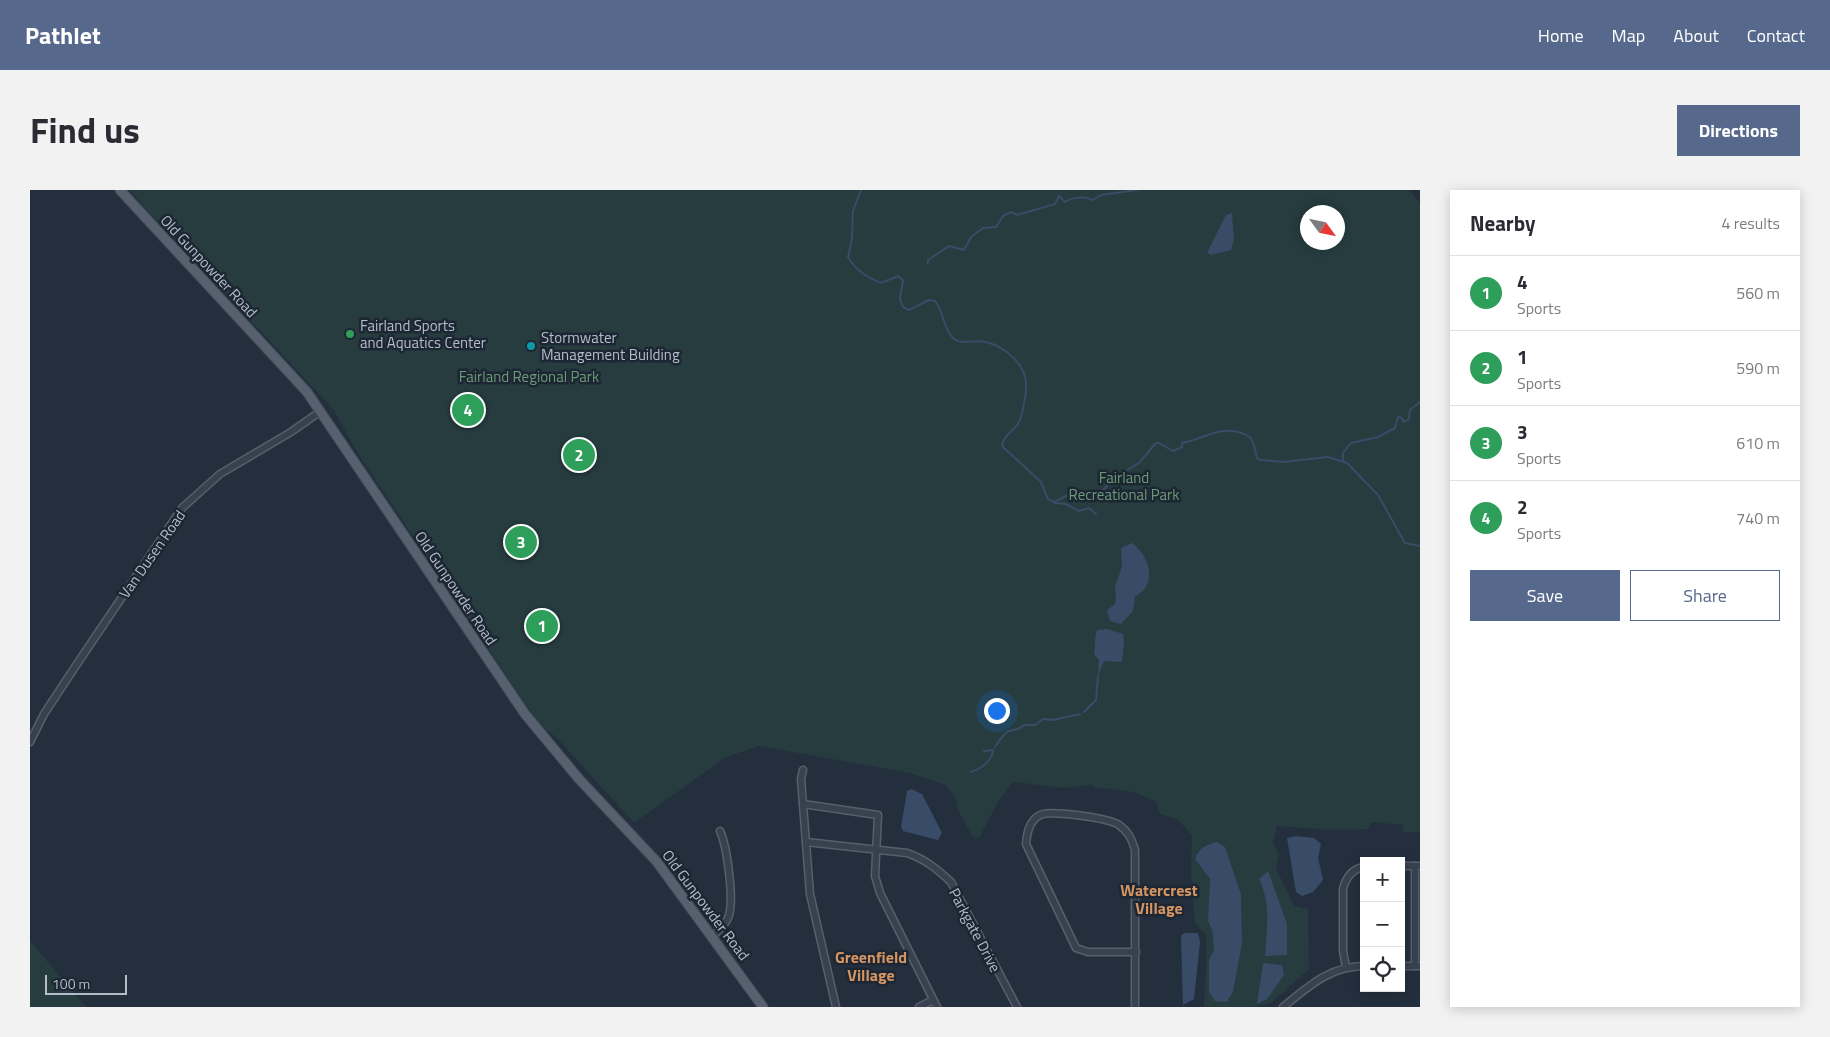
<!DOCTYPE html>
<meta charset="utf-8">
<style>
body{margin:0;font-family:"Titillium Web",sans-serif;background:#f2f2f3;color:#2b2b33}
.controls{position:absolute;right:15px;bottom:15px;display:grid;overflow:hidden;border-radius:0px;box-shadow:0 2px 12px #0003}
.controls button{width:45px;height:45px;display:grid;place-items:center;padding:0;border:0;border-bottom:1px solid #e1e1e2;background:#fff;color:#2b2b33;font:25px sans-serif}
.compass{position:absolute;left:1270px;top:15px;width:45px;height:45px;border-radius:50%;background:#fff;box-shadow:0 2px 12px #0003;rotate:123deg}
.scale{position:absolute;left:15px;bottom:12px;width:82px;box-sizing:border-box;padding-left:5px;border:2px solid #b4bcc9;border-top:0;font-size:14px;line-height:18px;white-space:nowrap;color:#b4bcc9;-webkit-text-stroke:4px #1d2633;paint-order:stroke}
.you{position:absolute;left:966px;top:520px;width:18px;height:18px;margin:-12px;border:4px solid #fff;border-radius:50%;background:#1a73e8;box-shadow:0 0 0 8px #1a73e833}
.badge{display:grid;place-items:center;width:32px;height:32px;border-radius:50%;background:#56698c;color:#fff;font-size:16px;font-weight:700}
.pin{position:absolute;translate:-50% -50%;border:2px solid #fff;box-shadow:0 1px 5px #0006}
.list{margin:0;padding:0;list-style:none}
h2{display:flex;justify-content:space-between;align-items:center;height:65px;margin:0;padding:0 20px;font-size:21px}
h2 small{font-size:16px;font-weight:400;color:#7c7c81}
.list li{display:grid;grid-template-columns:32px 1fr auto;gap:15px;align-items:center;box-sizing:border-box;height:75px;padding:0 20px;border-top:1px solid #e1e1e2}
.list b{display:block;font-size:19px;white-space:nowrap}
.list p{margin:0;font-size:16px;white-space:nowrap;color:#7c7c81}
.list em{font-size:16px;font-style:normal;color:#7c7c81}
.actions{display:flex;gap:10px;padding:15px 20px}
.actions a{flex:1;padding:11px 0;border:1px solid #56698c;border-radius:0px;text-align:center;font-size:18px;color:#56698c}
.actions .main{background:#56698c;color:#fff}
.icon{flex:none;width:28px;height:28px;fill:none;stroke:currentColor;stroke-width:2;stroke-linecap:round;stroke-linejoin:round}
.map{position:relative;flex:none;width:1390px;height:817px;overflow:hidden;border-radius:0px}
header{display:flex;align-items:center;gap:30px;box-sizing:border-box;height:70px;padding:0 25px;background:#56698c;color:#fff}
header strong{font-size:24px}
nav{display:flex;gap:28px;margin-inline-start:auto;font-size:18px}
.intro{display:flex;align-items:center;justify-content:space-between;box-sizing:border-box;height:120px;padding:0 30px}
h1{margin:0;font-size:35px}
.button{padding:12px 22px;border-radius:0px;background:#56698c;color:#fff;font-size:18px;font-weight:700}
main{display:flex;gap:30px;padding:0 30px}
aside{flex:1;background:#fff;border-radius:0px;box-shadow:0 2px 12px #0003}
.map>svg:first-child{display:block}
.green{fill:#263c3f;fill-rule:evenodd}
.water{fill:#394c67}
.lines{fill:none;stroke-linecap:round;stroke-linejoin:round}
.stream{stroke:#394c67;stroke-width:2}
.minor-casing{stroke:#565f6c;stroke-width:9}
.major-casing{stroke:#414a57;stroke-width:11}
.minor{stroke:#38414e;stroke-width:6}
.major{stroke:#56606e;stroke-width:9}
.leisure-dot{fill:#2e9e5b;stroke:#1d2633;stroke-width:2}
.culture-dot{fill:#0f9aa8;stroke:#1d2633;stroke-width:2}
.labels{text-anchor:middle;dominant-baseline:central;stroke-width:5;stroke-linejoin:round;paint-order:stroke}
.street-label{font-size:15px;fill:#b4bcc9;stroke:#1d2633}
.poi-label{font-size:15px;fill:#b4bcc9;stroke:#1d2633;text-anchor:start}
.park-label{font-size:15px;fill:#6b9a76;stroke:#1d2633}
.neighbourhood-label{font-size:16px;font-weight:bold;fill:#d59563;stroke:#1d2633}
</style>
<header>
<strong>Pathlet</strong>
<nav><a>Home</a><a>Map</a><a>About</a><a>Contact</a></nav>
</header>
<div class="intro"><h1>Find us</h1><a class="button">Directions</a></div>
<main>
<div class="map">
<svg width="1390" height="817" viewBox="0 0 1390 817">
<rect width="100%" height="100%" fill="#242f3e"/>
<!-- green -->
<g class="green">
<path d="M 100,0 L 1379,0 L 1390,13 L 1390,642 L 1373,642 L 1373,635 L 1341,632 L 1339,639 L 1303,640 L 1247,636 L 1243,652 L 1249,664 L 1246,678 L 1264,716 L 1278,719 L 1279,779 L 1241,813 L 1223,817 L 1174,817 L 1177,758 L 1176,745 L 1165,733 L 1161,683 L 1162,645 L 1147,629 L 1130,624 L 1126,612 L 1104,602 L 1063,597 L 1064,595 L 1033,598 L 983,592 L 968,612 L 949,648 L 942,646 L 927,618 L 927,611 L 916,595 L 880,583 L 729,556 L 696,567 L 604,633 L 527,548 L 509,534 L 330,267 L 303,219 L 209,118 L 154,54 L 121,25 ZM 1278,22 L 1308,22 L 1308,52 L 1278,52 ZM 1176,655 L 1195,657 L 1211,704 L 1212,753 L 1208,770 L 1180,784 L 1179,770 L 1184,760 L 1182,739 L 1178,731 L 1180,689 L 1165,669 L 1168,661 Z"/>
<polygon points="0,751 56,817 0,817"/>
</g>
<!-- water -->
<g class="water">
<polygon points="1202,23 1204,50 1201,60 1181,65 1177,63 1196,25"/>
<path d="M 1102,353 C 1115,363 1126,384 1114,400 C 1112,402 1107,404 1105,407 L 1103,421 L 1091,434 L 1080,431 L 1077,420 L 1085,414 L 1086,410 L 1085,397 L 1092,377 L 1091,358 Z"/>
<path d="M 1077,439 L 1093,444 L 1094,452 L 1092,472 L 1074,471 L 1068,485 L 1069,470 L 1064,464 C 1066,456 1064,448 1067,440 Z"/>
<polygon points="881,599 892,604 912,643 908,650 873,641 871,637 877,601"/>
<polygon points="1266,646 1284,648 1291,654 1288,668 1293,690 1283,702 1272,706 1266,702 1257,648"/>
<path d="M 1187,652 L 1195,657 L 1211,704 L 1212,753 L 1203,801 L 1197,812 L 1185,811 L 1179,802 L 1179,770 L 1184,760 L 1182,739 L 1178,731 L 1180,689 L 1165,669 C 1169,658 1175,655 1187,652 Z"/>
<path d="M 1238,681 L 1257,734 L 1257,765 L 1235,766 C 1237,740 1241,713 1229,689 Z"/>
<polygon points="1154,743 1168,743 1170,752 1164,809 1153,815 1151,746"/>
<polygon points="1233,773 1252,775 1254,785 1237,809 1227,814"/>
</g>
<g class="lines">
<!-- stream -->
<g class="stream">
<path d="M 831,0 L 823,21 L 822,49 L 818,67 C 826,81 837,87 851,93 L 868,86 L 873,90 L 870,109 L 873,117 L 879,120 L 899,110 L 905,111 C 914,122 913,138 923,148 C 931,156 946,149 956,152 C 976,157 998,176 996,198 C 996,205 992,226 989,232 C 985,241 973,245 972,256 L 1011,292 L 1018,309 L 1024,312 L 1038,305 L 1057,311 L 1064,309 L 1087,286 L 1109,273 L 1126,253 L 1129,253 L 1143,261 L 1152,257 L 1152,253 C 1178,248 1194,232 1220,247 L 1224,255 L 1227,268 L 1230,270 L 1253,272 L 1298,267 L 1317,273 L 1348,305 L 1375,353 L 1390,356"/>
<path d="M 898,73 L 898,70 L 919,56 L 934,60 L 941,47 L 953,38 L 966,37 L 973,26 L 981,22 L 987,25 L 1025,14 L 1029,6 L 1035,12 C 1043,7 1055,6 1063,10 L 1071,5 L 1107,0"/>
<polyline points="1313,270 1313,263 1321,253 1348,247 1365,238 1368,227 1372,228 1374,232 1379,229 1380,220 1390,212"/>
<polyline points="1025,313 1036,314 1049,321 1059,318 1066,324"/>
<polyline points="1054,522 1066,510 1068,485"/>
<path d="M 965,557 C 969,551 973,544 979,541 C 986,539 989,540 994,535 L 1005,535 L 1013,529 L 1023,530 L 1050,524"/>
<polyline points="954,561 963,560"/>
<path d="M 941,582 C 951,579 963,570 963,560"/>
</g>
<!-- minor casing -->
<g class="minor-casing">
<g id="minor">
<polyline points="0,552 14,524 45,477 152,318 190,284 261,242 291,221"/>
<polyline points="773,580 771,589 780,704 806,817"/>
<polyline points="773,614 848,625 845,686 850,703 907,817"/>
<path d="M 776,652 L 877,663 C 895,669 907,679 921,692 L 987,817"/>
<polyline points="1371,676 1390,676"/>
<polyline points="1385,676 1385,776"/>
<path d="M 683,746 C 689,740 695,735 698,728 C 705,713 697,656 690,641"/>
<polyline points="1371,776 1390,776"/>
<path d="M 1316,777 L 1313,761 L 1313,699 C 1316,687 1322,679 1334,677"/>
<polyline points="889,817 903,810"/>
<path d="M 1105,817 L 1105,660 C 1102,650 1099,642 1089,635 C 1079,628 1021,620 1010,625 C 999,631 997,643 996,654 L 1046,758 L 1058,762 L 1106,762"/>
<path d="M 1253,817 C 1278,797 1300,776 1334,776"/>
</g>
</g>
<!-- major casing -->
<g class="major-casing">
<polyline id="major" points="90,0 277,202 495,524 549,589 627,672 733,817"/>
</g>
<!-- minor -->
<use href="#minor" class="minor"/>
<!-- major -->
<use href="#major" class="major"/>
</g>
<!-- markers -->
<circle class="leisure-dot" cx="320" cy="144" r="5"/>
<circle class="culture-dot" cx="501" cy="156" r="5"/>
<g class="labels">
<!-- street labels -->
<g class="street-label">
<text transform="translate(179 76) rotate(47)">Old Gunpowder Road</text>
<text transform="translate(122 364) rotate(-55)">Van Dusen Road</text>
<text transform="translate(426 398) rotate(56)">Old Gunpowder Road</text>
<text transform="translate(676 715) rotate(53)">Old Gunpowder Road</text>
<text transform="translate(945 740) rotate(62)">Parkgate Drive</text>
</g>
<!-- poi labels -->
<g class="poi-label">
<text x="330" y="135">Fairland Sports<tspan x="330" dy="17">and Aquatics Center</tspan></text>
<text x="511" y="147">Stormwater<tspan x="511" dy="17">Management Building</tspan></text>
</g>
<!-- park labels -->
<g class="park-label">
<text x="499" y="186">Fairland Regional Park</text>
<text x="1094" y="287">Fairland<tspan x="1094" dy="17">Recreational Park</tspan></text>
</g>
<!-- neighbourhood labels -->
<g class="neighbourhood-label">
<text x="1129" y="700">Watercrest<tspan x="1129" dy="18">Village</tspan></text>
<text x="841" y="767">Greenfield<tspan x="841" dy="18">Village</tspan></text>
</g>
</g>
</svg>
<div class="controls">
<button>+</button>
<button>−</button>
<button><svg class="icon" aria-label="locate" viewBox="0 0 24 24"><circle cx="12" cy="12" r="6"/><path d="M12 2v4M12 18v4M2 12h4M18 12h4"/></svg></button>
</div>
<svg class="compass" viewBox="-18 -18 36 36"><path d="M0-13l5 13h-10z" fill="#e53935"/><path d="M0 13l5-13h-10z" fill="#7c7c81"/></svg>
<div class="scale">100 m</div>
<div class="you"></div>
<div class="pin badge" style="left:512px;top:436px;background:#2e9e5b">1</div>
<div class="pin badge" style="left:549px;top:265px;background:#2e9e5b">2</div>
<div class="pin badge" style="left:491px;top:352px;background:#2e9e5b">3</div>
<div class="pin badge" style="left:438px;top:220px;background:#2e9e5b">4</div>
</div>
<aside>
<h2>Nearby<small>4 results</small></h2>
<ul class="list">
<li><span class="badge" style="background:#2e9e5b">1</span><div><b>4</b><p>Sports</p></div><em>560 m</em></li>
<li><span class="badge" style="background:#2e9e5b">2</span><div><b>1</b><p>Sports</p></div><em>590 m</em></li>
<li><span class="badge" style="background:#2e9e5b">3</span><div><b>3</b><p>Sports</p></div><em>610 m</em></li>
<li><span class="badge" style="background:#2e9e5b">4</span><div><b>2</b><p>Sports</p></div><em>740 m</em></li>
</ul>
<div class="actions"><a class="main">Save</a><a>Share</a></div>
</aside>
</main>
